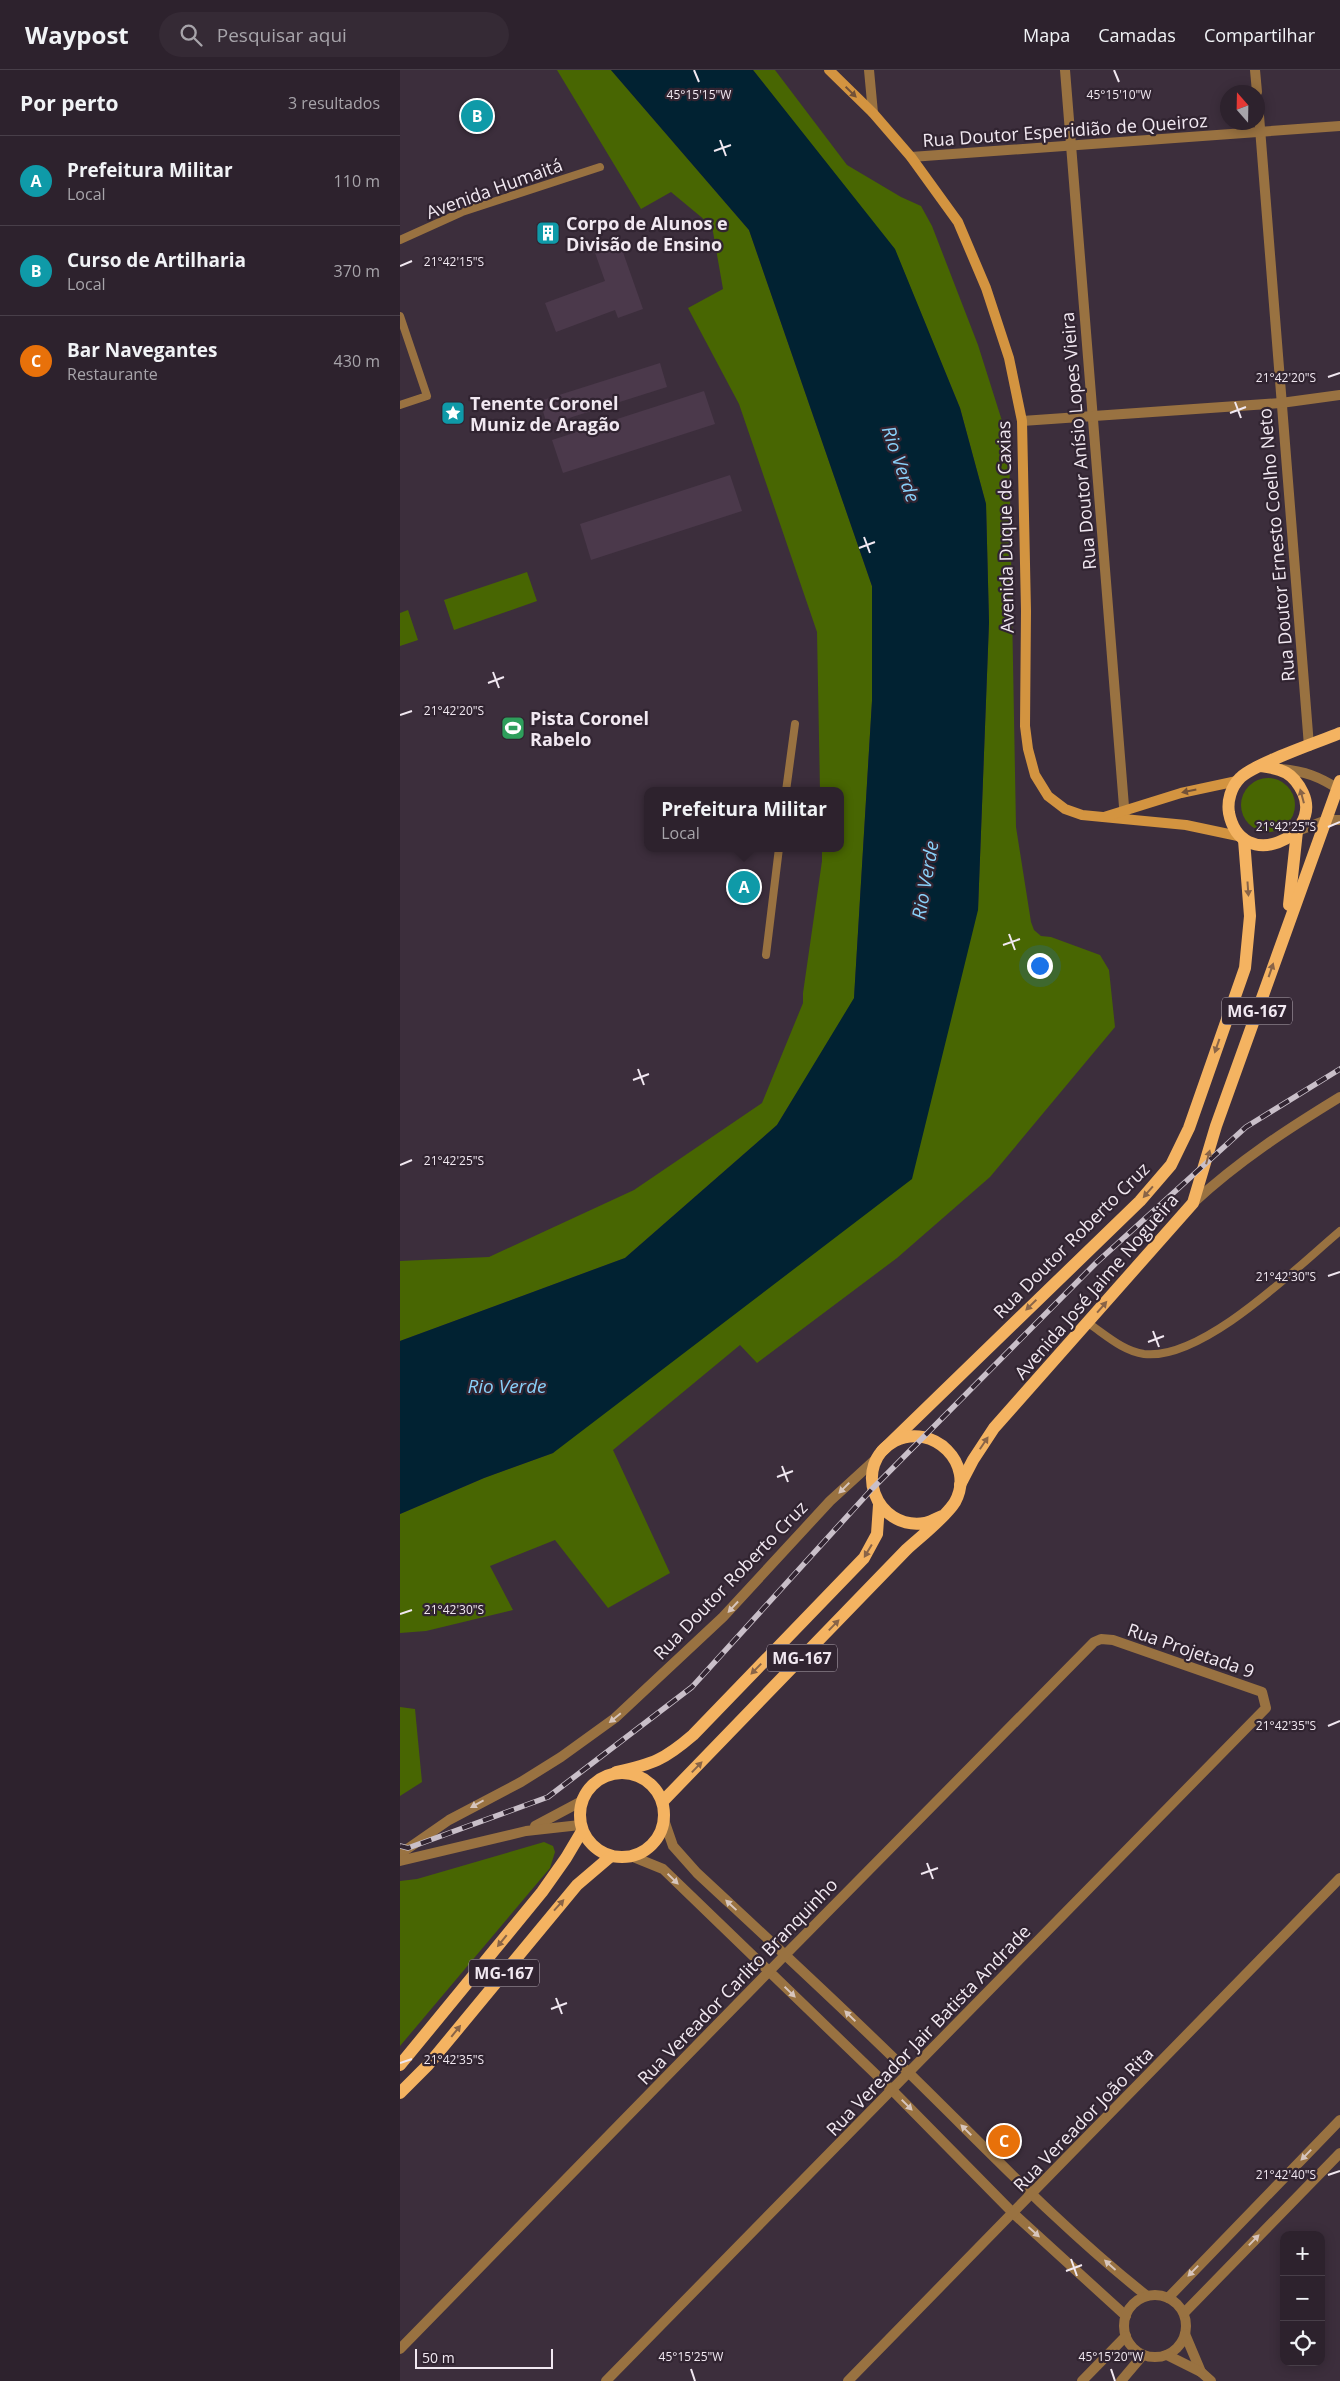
<!DOCTYPE html>
<html lang="pt">
<meta charset="utf-8">
<style>
body{margin:0;font-family:"Open Sans",sans-serif;background:#352a35;color:#f1f3f6}
.controls{position:absolute;right:15px;bottom:15px;display:grid;overflow:hidden;border-radius:10px;box-shadow:0 2px 12px #0003}
.controls button{width:45px;height:45px;display:grid;place-items:center;padding:0;border:0;border-bottom:1px solid #483f49;background:#2d222d;color:#f1f3f6;font:25px sans-serif}
.compass{position:absolute;left:820px;top:15px;width:45px;height:45px;border-radius:50%;background:#2d222d;box-shadow:0 2px 12px #0003;rotate:340deg}
.scale{position:absolute;left:15px;bottom:12px;width:138px;box-sizing:border-box;padding-left:5px;border:2px solid #f1e8f1;border-top:0;font-size:14px;line-height:18px;white-space:nowrap;color:#f1e8f1;-webkit-text-stroke:4px #312431;paint-order:stroke}
.you{position:absolute;left:639px;top:895px;width:18px;height:18px;margin:-12px;border:4px solid #fff;border-radius:50%;background:#1a73e8;box-shadow:0 0 0 8px #1a73e833}
.badge{display:grid;place-items:center;width:32px;height:32px;border-radius:50%;background:#fe9c58;color:#fff;font-size:16px;font-weight:700}
.pin{position:absolute;translate:-50% -50%;border:2px solid #fff;box-shadow:0 1px 5px #0006}
.popup{position:absolute;left:244px;top:717px;width:200px;height:65px;box-sizing:border-box;display:grid;place-content:center;border-radius:10px;background:#2d222d;filter:drop-shadow(0 1px 4px #0005);font-size:16px;white-space:nowrap;color:#a7a4aa}
.popup b{font-size:19px;color:#f1f3f6}
.popup::after{content:'';position:absolute;left:50%;top:100%;margin-left:-10px;border:10px solid transparent;border-top-color:#2d222d}
.list{margin:0;padding:0;list-style:none}
h2{display:flex;justify-content:space-between;align-items:center;height:65px;margin:0;padding:0 20px;font-size:21px}
h2 small{font-size:16px;font-weight:400;color:#a7a4aa}
.list li{display:grid;grid-template-columns:32px 1fr auto;gap:15px;align-items:center;box-sizing:border-box;height:90px;padding:0 20px;border-top:1px solid #483f49}
.list b{display:block;font-size:19px;white-space:nowrap}
.list p{margin:0;font-size:16px;white-space:nowrap;color:#a7a4aa}
.list em{font-size:16px;font-style:normal;color:#a7a4aa}
.icon{flex:none;width:28px;height:28px;fill:none;stroke:currentColor;stroke-width:2;stroke-linecap:round;stroke-linejoin:round}
.map{position:relative;flex:none;width:940px;height:2311px;overflow:hidden}
header{display:flex;align-items:center;gap:30px;box-sizing:border-box;height:70px;padding:0 25px;background:#2d222d;border-bottom:1px solid #483f49}
header strong{font-size:24px}
nav{display:flex;gap:28px;margin-inline-start:auto;font-size:18px}
.search{width:350px;height:45px;background:#352a35;display:flex;align-items:center;gap:12px;box-sizing:border-box;padding:0 18px;border-radius:28px;color:#a7a4aa;font-size:19px}
main{display:flex}
aside{flex:1;background:#2d222d}
.map>svg:first-child{display:block}
.built{fill:#4b394b}
.green{fill:#486602}
.water{fill:#012232}
.lines{fill:none;stroke-linecap:round;stroke-linejoin:round}
.service{stroke:#997241;stroke-width:8}
.minor{stroke:#997241;stroke-width:10}
.tertiary{stroke:#997241;stroke-width:10}
.secondary{stroke:#d39440;stroke-width:10}
.primary{stroke:#f4b361;stroke-width:12}
.rail-casing{stroke:#c9bfc9;stroke-width:5.5}
.rail{stroke:#312431;stroke-width:4;stroke-dasharray:11;stroke-linecap:butt}
.oneway{fill:#725137}
.oneway2{fill:#896447}
.oneway3{fill:#d7c5bc}
.ticks{fill:none;stroke:#f1e8f1;stroke-width:2}
.labels{text-anchor:middle;dominant-baseline:central;stroke-width:4.5;stroke-linejoin:round;paint-order:stroke}
.shield{fill:#312431;stroke:#b7adb7;stroke-width:1}
.shield-label{font-size:16px;font-weight:bold;fill:#f1e8f1}
.street-label{font-size:18px;fill:#f1e8f1;stroke:#312431}
.poi-label{font-size:18px;font-weight:bold;fill:#f1e8f1;stroke:#312431;text-anchor:start}
.water-label{font-size:19px;font-style:italic;fill:#89d0f9;stroke:#312431}
.ticks-label{font-size:12px;text-anchor:middle;fill:#f1e8f1;stroke:#312431;stroke-width:4.5;stroke-linejoin:round;paint-order:stroke}
</style>
<header>
<strong>Waypost</strong>
<div class="search"><svg class="icon" aria-label="search" viewBox="0 0 24 24"><circle cx="10" cy="10" r="6"/><path d="M15 15l6 6"/></svg>Pesquisar aqui</div>
<nav><a>Mapa</a><a>Camadas</a><a>Compartilhar</a></nav>
</header>
<main>
<aside>
<h2>Por perto<small>3 resultados</small></h2>
<ul class="list">
<li><span class="badge" style="background:#0f9aa8">A</span><div><b>Prefeitura Militar</b><p>Local</p></div><em>110 m</em></li>
<li><span class="badge" style="background:#0f9aa8">B</span><div><b>Curso de Artilharia</b><p>Local</p></div><em>370 m</em></li>
<li><span class="badge" style="background:#e8710a">C</span><div><b>Bar Navegantes</b><p>Restaurante</p></div><em>430 m</em></li>
</ul>
</aside>
<div class="map">
<svg width="940" height="2311" viewBox="0 0 940 2311">
<rect width="100%" height="100%" fill="#3c2e3c"/>
<!-- built -->
<g class="built">
<polygon points="219,171 243,239 218,248 215,240 156,262 145,233 205,211 194,180"/>
<polygon points="260,293 267,317 147,355 140,331"/>
<polygon points="304,321 315,354 163,403 152,370"/>
<polygon points="330,405 342,441 191,490 180,454"/>
</g>
<!-- green -->
<g class="green">
<polygon points="157,0 211,0 349,160 472,516 472,631 454,929 377,1055 225,1188 0,1271 0,1191 89,1187 234,1120 362,1033 403,933 403,923 422,791 422,778 440,778 440,721 420,721 417,562 339,334 288,238 323,219 312,156 271,122 241,139"/>
<polygon points="353,0 375,0 447,95 501,127 521,136 532,156 578,275 609,373 616,757 631,852 634,860 641,866 651,867 700,885 709,900 715,957 590,1107 497,1188 357,1293 340,1275 213,1380 270,1503 208,1538 155,1470 90,1496 113,1540 26,1561 0,1563 0,1444 84,1408 153,1383 578,840 589,552 586,434 560,338 495,180"/>
<polygon points="127,502 137,531 54,560 44,530"/>
<polygon points="8,540 18,570 0,576 0,543"/>
<circle cx="868" cy="735" r="27"/>
<polygon points="0,1637 15,1639 22,1712 0,1726"/>
<polygon points="144,1772 153,1776 155,1782 150,1798 0,1976 0,1811 17,1809"/>
</g>
<!-- water -->
<polygon class="water" points="211,0 353,0 495,179 560,338 586,434 589,552 578,840 512,1109 153,1383 84,1408 0,1444 0,1271 225,1188 377,1055 454,928 472,631 472,516 349,160"/>
<g class="lines">
<!-- service -->
<g class="service">
<polyline points="0,170 62,142 200,97"/>
<polyline points="0,246 27,326 0,335"/>
<polyline points="386,721 395,654"/>
<polyline points="366,885 379,778"/>
<path d="M 688,1253 C 706,1265 723,1281 744,1284 C 803,1291 897,1197 940,1161"/>
</g>
<!-- minor -->
<g class="minor">
<polyline points="469,0 473,43"/>
<polyline points="665,0 725,749"/>
<polyline points="855,0 857,22"/>
<polyline points="858,33 909,676"/>
<polyline points="511,87 940,56"/>
<polyline points="622,351 881,333 940,325"/>
<path d="M 264,1750 L 273,1776 L 297,1803 C 368,1869 440,1935 509,2003 C 587,2079 662,2159 747,2226"/>
<polyline points="135,1756 182,1731"/>
<polyline points="0,1784 49,1750 121,1712 161,1687 215,1648 323,1547 430,1431 477,1388"/>
<polyline points="231,1786 263,1799 492,2020 614,2144 726,2246"/>
<polyline points="0,1791 126,1761 180,1755"/>
<circle cx="755" cy="2256" r="31"/>
<polyline points="768,2228 940,2050"/>
<polyline points="784,2243 940,2083"/>
<polyline points="785,2264 801,2302"/>
<polyline points="0,2279 385,1885 694,1572 701,1569 713,1570 862,1622 866,1638 206,2311"/>
<polyline points="767,2285 801,2302 811,2311"/>
<polyline points="448,2311 940,1808"/>
<polyline points="682,2311 726,2266"/>
<polyline points="721,2311 743,2285"/>
</g>
<!-- tertiary -->
<g class="tertiary">
<path d="M 881,699 C 905,701 920,707 940,720"/>
<polyline points="897,761 927,750 940,750"/>
<path d="M 793,1133 C 840,1090 886,1060 940,1027"/>
</g>
<!-- secondary -->
<g class="secondary">
<polyline points="429,0 473,43 511,87 558,152 586,218 609,288 622,351 626,541 625,656 628,679 635,705 648,726 665,739 682,745 786,755 838,766"/>
<polyline points="704,747 781,723 837,711"/>
</g>
<!-- primary -->
<g class="primary">
<path d="M 861,696 C 882,699 893,702 903,723 C 923,767 841,804 829,743 C 827,731 831,717 840,708 C 853,694 919,672 940,663"/>
<polyline points="889,835 897,761"/>
<polyline points="482,1381 740,1131 771,1095 789,1058 845,898 850,846 844,770"/>
<polyline points="560,1415 573,1390 594,1358 793,1133 816,1056 940,711"/>
<path d="M 216,1702 C 253,1694 264,1690 293,1665 L 464,1488 L 477,1464 L 479,1435"/>
<circle cx="222" cy="1745" r="42"/>
<path d="M 263,1731 L 506,1480 C 520,1467 545,1448 555,1432 C 576,1394 533,1352 495,1371 C 451,1394 475,1461 525,1453 C 531,1452 537,1448 542,1446"/>
<polyline points="0,1995 142,1822 166,1788 182,1761"/>
<polyline points="0,2023 28,1995 177,1815 211,1786"/>
</g>
<!-- rail casing -->
<g class="rail-casing">
<polyline id="rail" points="0,1776 8,1778 148,1727 292,1617 472,1419 696,1193 846,1057 940,999"/>
</g>
<!-- rail -->
<use href="#rail" class="rail"/>
</g>
<!-- one-way arrows -->
<defs><path id="oneway-solid" d="M-6-.8H1V-3.2L6.5 0L1 3.2V.8H-6Z" transform="scale(1.25)"/></defs>
<g class="oneway">
<use href="#oneway-solid" transform="translate(451 22) rotate(44)"/>
<use href="#oneway-solid" transform="translate(789 721) rotate(168)"/>
</g>
<g class="oneway2">
<use href="#oneway-solid" transform="translate(902 726) rotate(-105)"/>
<use href="#oneway-solid" transform="translate(848 819) rotate(86)"/>
<use href="#oneway-solid" transform="translate(871 900) rotate(-71)"/>
<use href="#oneway-solid" transform="translate(817 976) rotate(109)"/>
<use href="#oneway-solid" transform="translate(808 1087) rotate(-75)"/>
<use href="#oneway-solid" transform="translate(748 1122) rotate(131)"/>
<use href="#oneway-solid" transform="translate(631 1235) rotate(136)"/>
<use href="#oneway-solid" transform="translate(702 1237) rotate(-49)"/>
<use href="#oneway-solid" transform="translate(584 1373) rotate(-56)"/>
<use href="#oneway-solid" transform="translate(468 1481) rotate(121)"/>
<use href="#oneway-solid" transform="translate(434 1555) rotate(-46)"/>
<use href="#oneway-solid" transform="translate(356 1599) rotate(134)"/>
<use href="#oneway-solid" transform="translate(297 1697) rotate(-46)"/>
<use href="#oneway-solid" transform="translate(159 1835) rotate(-48)"/>
<use href="#oneway-solid" transform="translate(102 1871) rotate(129)"/>
<use href="#oneway-solid" transform="translate(56 1961) rotate(-51)"/>
</g>
<g class="oneway3">
<use href="#oneway-solid" transform="translate(444 1418) rotate(135)"/>
<use href="#oneway-solid" transform="translate(333 1537) rotate(133)"/>
<use href="#oneway-solid" transform="translate(215 1648) rotate(141)"/>
<use href="#oneway-solid" transform="translate(77 1734) rotate(151)"/>
<use href="#oneway-solid" transform="translate(273 1809) rotate(44)"/>
<use href="#oneway-solid" transform="translate(331 1835) rotate(-137)"/>
<use href="#oneway-solid" transform="translate(390 1922) rotate(44)"/>
<use href="#oneway-solid" transform="translate(450 1946) rotate(-136)"/>
<use href="#oneway-solid" transform="translate(507 2035) rotate(45)"/>
<use href="#oneway-solid" transform="translate(566 2060) rotate(-135)"/>
<use href="#oneway-solid" transform="translate(906 2085) rotate(134)"/>
<use href="#oneway-solid" transform="translate(634 2162) rotate(42)"/>
<use href="#oneway-solid" transform="translate(854 2170) rotate(-46)"/>
<use href="#oneway-solid" transform="translate(710 2195) rotate(-138)"/>
<use href="#oneway-solid" transform="translate(793 2201) rotate(134)"/>
</g>
<!-- ticks -->
<path class="ticks" d="M 294,0 L 299,12M 714,0 L 719,12M 320,70 L 326,86M 314,81 L 331,75M 0,196 L 12,191M 928,307 L 940,303M 835,332 L 841,348M 830,343 L 846,337M 464,467 L 470,483M 459,478 L 475,472M 93,602 L 99,618M 88,613 L 104,607M 0,645 L 12,641M 928,757 L 940,752M 609,864 L 615,880M 603,875 L 620,869M 238,999 L 244,1015M 233,1010 L 249,1004M 0,1095 L 12,1090M 928,1206 L 940,1202M 753,1261 L 759,1277M 748,1272 L 764,1266M 382,1396 L 388,1412M 377,1407 L 393,1401M 0,1544 L 12,1540M 928,1656 L 940,1651M 527,1793 L 533,1809M 521,1804 L 538,1798M 156,1928 L 162,1944M 151,1939 L 167,1933M 0,1993 L 12,1989M 928,2105 L 940,2101M 671,2189 L 677,2206M 666,2201 L 682,2195M 291,2299 L 295,2311M 711,2299 L 715,2311"/>
<!-- icons -->
<defs>
<g id="building-square" transform="scale(1.25)"><rect x="-9" y="-9" width="18" height="18" rx="4" fill="#0f9aa8" stroke="#312431"/><path d="M-4-6H4V6H1V3H-1V6H-4ZM-2.5-4.3h1.7v1.8h-1.7ZM.8-4.3h1.7v1.8H.8ZM-2.5-1h1.7V.8h-1.7ZM.8-1h1.7V.8H.8Z" fill="#fff"/></g>
<g id="sight-square" transform="scale(1.25)"><rect x="-9" y="-9" width="18" height="18" rx="4" fill="#0f9aa8" stroke="#312431"/><path d="M0-6L1.8-2.2L6-1.7L2.9 1.2L3.7 5.4L0 3.3L-3.7 5.4L-2.9 1.2L-6-1.7L-1.8-2.2Z" fill="#fff"/></g>
<g id="stadium-square" transform="scale(1.25)"><rect x="-9" y="-9" width="18" height="18" rx="4" fill="#2e9e5b" stroke="#312431"/><path d="M0-5a6.5 5 0 1 0 0 10a6.5 5 0 1 0 0-10ZM-3.5-1.8h7v3.6h-7Z" fill="#fff"/></g>
</defs>
<g fill-rule="evenodd">
<use href="#building-square" x="148" y="163"/>
<use href="#sight-square" x="53" y="343"/>
<use href="#stadium-square" x="113" y="658"/>
</g>
<g class="labels">
<!-- shield labels -->
<g class="shield">
<rect x="822" y="927.5" width="70" height="27" rx="4"/>
<rect x="367" y="1574.5" width="70" height="27" rx="4"/>
<rect x="69" y="1889.5" width="70" height="27" rx="4"/>
</g>
<g class="shield-label">
<text x="857" y="941">MG-167</text>
<text x="402" y="1588">MG-167</text>
<text x="104" y="1903">MG-167</text>
</g>
<!-- street labels -->
<g class="street-label">
<text transform="translate(665 60) rotate(-4)">Rua Doutor Esperidião de Queiroz</text>
<text transform="translate(94 118) rotate(-20)">Avenida Humaitá</text>
<text transform="translate(678 371) rotate(-95)">Rua Doutor Anísio Lopes Vieira</text>
<text transform="translate(605 457) rotate(-91)">Avenida Duque de Caxias</text>
<text transform="translate(876 475) rotate(-95)">Rua Doutor Ernesto Coelho Neto</text>
<text transform="translate(671 1170) rotate(-45)">Rua Doutor Roberto Cruz</text>
<text transform="translate(696 1216) rotate(-49)">Avenida José Jaime Nogueira</text>
<text transform="translate(330 1510) rotate(-46)">Rua Doutor Roberto Cruz</text>
<text transform="translate(791 1580) rotate(19)">Rua Projetada 9</text>
<text transform="translate(337 1911) rotate(-46)">Rua Vereador Carlito Branquinho</text>
<text transform="translate(528 1960) rotate(-46)">Rua Vereador Jair Batista Andrade</text>
<text transform="translate(683 2049) rotate(-46)">Rua Vereador João Rita</text>
</g>
<!-- poi labels -->
<g class="poi-label">
<text x="166" y="153">Corpo de Alunos e<tspan x="166" dy="21">Divisão de Ensino</tspan></text>
<text x="70" y="333">Tenente Coronel<tspan x="70" dy="21">Muniz de Aragão</tspan></text>
<text x="130" y="648">Pista Coronel<tspan x="130" dy="21">Rabelo</tspan></text>
</g>
<!-- water labels -->
<g class="water-label">
<text transform="translate(501 394) rotate(71)">Rio Verde</text>
<text transform="translate(525 810) rotate(-80)">Rio Verde</text>
<text x="107" y="1316">Rio Verde</text>
</g>
</g>
<g class="ticks-label">
<text x="299" y="29">45°15'15"W</text>
<text x="719" y="29">45°15'10"W</text>
<text x="54" y="196">21°42'15"S</text>
<text x="886" y="312">21°42'20"S</text>
<text x="54" y="645">21°42'20"S</text>
<text x="886" y="761">21°42'25"S</text>
<text x="54" y="1095">21°42'25"S</text>
<text x="886" y="1211">21°42'30"S</text>
<text x="54" y="1544">21°42'30"S</text>
<text x="886" y="1660">21°42'35"S</text>
<text x="54" y="1994">21°42'35"S</text>
<text x="886" y="2109">21°42'40"S</text>
<text x="291" y="2291">45°15'25"W</text>
<text x="711" y="2291">45°15'20"W</text>
</g>
</svg>
<div class="controls">
<button>+</button>
<button>−</button>
<button><svg class="icon" aria-label="locate" viewBox="0 0 24 24"><circle cx="12" cy="12" r="6"/><path d="M12 2v4M12 18v4M2 12h4M18 12h4"/></svg></button>
</div>
<svg class="compass" viewBox="-18 -18 36 36"><path d="M0-13l5 13h-10z" fill="#e53935"/><path d="M0 13l5-13h-10z" fill="#a7a4aa"/></svg>
<div class="scale">50 m</div>
<div class="you"></div>
<div class="pin badge" style="left:344px;top:817px;background:#0f9aa8">A</div>
<div class="popup"><b>Prefeitura Militar</b>Local</div>
<div class="pin badge" style="left:77px;top:46px;background:#0f9aa8">B</div>
<div class="pin badge" style="left:604px;top:2071px;background:#e8710a">C</div>
</div>
</main>
